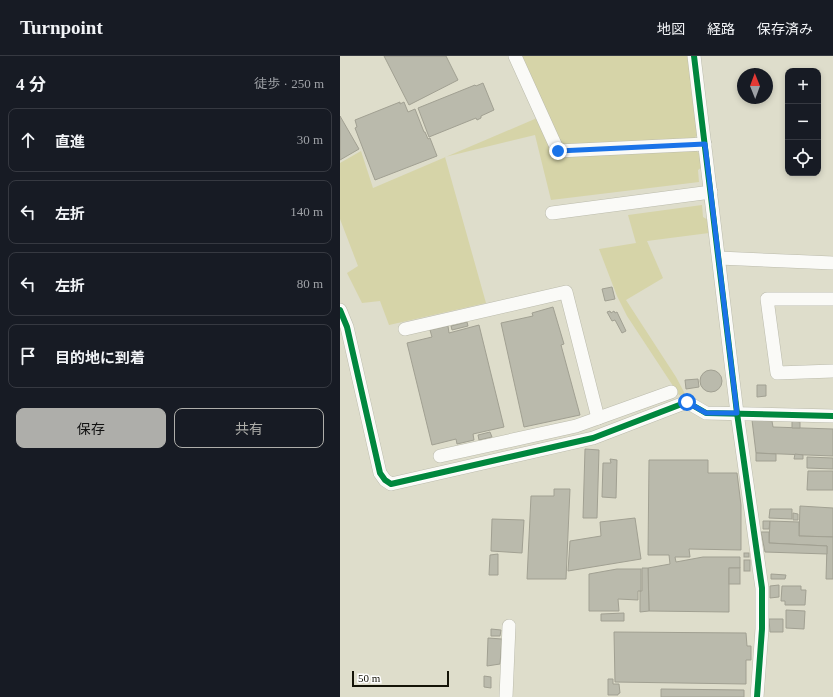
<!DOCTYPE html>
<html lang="ja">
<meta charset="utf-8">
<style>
body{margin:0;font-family:"Times New Roman","Noto Sans JP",serif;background:#20242c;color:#f1f3f6}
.controls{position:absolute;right:12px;top:12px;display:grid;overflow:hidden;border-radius:8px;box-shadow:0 2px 6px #0003}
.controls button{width:36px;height:36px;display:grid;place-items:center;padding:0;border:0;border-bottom:1px solid #363941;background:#171b24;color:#f1f3f6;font:20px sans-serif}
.compass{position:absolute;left:397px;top:12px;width:36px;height:36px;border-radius:50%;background:#171b24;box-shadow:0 2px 6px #0003;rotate:359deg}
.scale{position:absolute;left:12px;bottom:10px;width:97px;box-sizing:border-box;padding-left:4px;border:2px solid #141307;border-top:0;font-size:11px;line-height:14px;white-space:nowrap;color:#141307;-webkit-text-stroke:3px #fff;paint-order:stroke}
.stop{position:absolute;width:12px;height:12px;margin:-9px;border:3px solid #1a73e8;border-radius:50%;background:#fff}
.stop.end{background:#1a73e8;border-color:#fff;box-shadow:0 1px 4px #0008}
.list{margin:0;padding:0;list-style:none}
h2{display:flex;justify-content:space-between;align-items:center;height:52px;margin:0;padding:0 16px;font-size:17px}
h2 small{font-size:13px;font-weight:400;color:#9ea1a6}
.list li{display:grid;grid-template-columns:26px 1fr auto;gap:12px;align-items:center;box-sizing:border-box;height:64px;margin:0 8px 8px;padding:0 8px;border:1px solid #363941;border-radius:8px}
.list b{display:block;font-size:15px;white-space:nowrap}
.list em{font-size:13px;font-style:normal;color:#9ea1a6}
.actions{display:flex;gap:8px;padding:12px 16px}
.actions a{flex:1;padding:9px 0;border:1px solid #aeaeaa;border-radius:8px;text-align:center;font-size:14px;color:#aeaeaa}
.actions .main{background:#aeaeaa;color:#111}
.icon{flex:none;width:22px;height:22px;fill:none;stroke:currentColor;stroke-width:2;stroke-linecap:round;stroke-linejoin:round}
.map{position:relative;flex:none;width:493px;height:641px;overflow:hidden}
header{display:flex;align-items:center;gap:24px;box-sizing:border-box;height:56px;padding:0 20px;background:#171b24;border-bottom:1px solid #363941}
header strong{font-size:19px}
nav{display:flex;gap:22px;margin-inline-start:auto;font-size:14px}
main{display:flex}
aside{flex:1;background:#171b24}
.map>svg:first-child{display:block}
.green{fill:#d6d4a8}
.building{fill:#babaac;stroke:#a1a092}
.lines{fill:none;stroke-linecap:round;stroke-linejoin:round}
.minor-casing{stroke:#bbbbac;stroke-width:14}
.minor{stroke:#fafaf7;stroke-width:13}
.cycleway-casing{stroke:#fff;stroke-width:8}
.cycleway{stroke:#00873e;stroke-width:6}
.route{stroke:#1a73e8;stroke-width:5}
</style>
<header>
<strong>Turnpoint</strong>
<nav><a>地図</a><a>経路</a><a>保存済み</a></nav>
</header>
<main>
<aside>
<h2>4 分<small>徒歩 · 250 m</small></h2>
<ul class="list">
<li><svg class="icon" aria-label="ahead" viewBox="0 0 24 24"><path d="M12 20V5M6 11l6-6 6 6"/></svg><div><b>直進</b></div><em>30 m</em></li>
<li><svg class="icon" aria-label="left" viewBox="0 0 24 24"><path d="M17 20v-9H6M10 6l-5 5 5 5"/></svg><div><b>左折</b></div><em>140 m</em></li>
<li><svg class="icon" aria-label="left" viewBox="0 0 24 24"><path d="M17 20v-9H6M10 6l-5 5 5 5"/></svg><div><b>左折</b></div><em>80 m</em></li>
<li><svg class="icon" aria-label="arrive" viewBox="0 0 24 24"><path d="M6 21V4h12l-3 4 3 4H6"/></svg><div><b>目的地に到着</b></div></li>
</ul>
<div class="actions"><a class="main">保存</a><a>共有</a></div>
</aside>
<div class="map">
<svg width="493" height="641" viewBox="0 0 493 641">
<rect width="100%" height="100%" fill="#deddcb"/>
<!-- green -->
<g class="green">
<polygon points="181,0 348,0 357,79 353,84 224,89 220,86"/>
<polygon points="197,62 216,100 356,94 361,100 362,111 358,114 359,126 211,144 195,79 105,101 146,247 49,269 40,245 22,247 7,217 18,210 0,163 0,107 21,95 33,132"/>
<polygon points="362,149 363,161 368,164 369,177 307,185 323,222 286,244 336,321 345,338 339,339 287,260 277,240 259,193 296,187 288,159"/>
</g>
<!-- building -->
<g class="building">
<polygon points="44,0 106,0 118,24 69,49"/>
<polygon points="143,27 154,54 141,60 141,62 137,64 136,62 89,81 78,52 135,29 136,30"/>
<polygon points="60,46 60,48 64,46 68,56 75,53 84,76 85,76 88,83 90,82 97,100 35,124 15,72 17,71 15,64"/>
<polygon points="0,60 19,93 0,104"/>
<polygon points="272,231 275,243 265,245 262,233"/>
<polygon points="213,251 224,288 221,289 240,359 184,371 161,267 193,260 192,257"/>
<polygon points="270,255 271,257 274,255 275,257 277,256 286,275 282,277 275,264 272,265 267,256"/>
<polygon points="127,266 128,270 112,274 111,270"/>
<polygon points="139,269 164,371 133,378 134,384 117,388 116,383 92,389 67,287 92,281 90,274 108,270 109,277"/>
<circle cx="371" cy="325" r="11"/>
<polygon points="358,323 359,331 346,333 345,324"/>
<polygon points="417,329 426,329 426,340 417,341"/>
<polygon points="412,364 432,365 433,371 493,373 493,400 416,397"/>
<polygon points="452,365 460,366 460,372 452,372"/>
<polygon points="150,376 152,381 139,384 138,379"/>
<polygon points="245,393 259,394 257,462 243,462"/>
<polygon points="416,397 436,398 436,405 416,405"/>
<polygon points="455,398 463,399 463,403 454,403"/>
<polygon points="467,401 493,402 493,413 467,412"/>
<polygon points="270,403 277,404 276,442 262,441 263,407 271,407"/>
<polygon points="309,404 368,404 368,417 397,417 401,449 401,494 349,493 350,501 335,501 336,506 363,501 400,501 400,512 389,512 389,556 309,555 308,512 330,508 329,499 308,499"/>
<polygon points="468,415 493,415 493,434 467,434"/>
<polygon points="214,433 230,433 226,523 187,523 191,440 214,440"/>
<polygon points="460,450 493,452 493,481 459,480"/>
<polygon points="430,453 452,453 452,463 429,462"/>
<polygon points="453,457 458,458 458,464 453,464"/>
<polygon points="295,462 301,503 228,515 230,485 261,480 260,466"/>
<polygon points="152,463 184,464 182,497 151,495"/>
<polygon points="423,465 430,465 429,473 423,473"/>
<polygon points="430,465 459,466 459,480 493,481 493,523 486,523 487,490 429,487"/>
<polygon points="421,476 429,476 429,487 487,490 487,498 425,496"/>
<rect x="404" y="497" width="5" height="4"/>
<polygon points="158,498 158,519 149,519 150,499"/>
<rect x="404" y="504" width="6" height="11"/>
<polygon points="302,512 308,512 309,555 300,556 300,535 302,535"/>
<rect x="389" y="512" width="11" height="16"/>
<polygon points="277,513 301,513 301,535 298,535 298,544 278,543 279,555 249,555 249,518"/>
<polygon points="431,518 446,519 445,523 431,523"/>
<polygon points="439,529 439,541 430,542 430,530"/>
<polygon points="442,530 461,530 461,534 466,534 465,549 445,549 445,545 441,545"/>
<polygon points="446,554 465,555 464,573 446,572"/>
<polygon points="284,557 284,565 261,565 261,558"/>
<polygon points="429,563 443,563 443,576 430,576"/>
<polygon points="151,573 161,574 160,580 151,580"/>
<polygon points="274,576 406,577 407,590 411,590 411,604 406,604 406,628 275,626"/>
<polygon points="148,582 162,583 160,608 147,610"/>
<polygon points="144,620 151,621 151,632 144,631"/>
<polygon points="268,623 273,623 273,628 279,628 280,637 278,638 278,639 268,639"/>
<polygon points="321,633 404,634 404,641 321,641"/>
</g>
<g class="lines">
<!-- minor casing -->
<g class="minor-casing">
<g id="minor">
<polyline points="175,0 218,95 365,88"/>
<polyline points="354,0 397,357 422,532 422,573 417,641"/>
<polyline points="212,157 371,136"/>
<polyline points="379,202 493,207"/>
<polyline points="493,243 427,243 437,317 493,315"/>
<polyline points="0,254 7,271 40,417 45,424 51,428 253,382 347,346 366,357 493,360"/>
<polyline points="65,273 226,236 258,362"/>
<polyline points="100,400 236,370 331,336"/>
<polyline points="166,641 169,570"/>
</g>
</g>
<!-- minor -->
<use href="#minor" class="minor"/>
<!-- cycleway casing -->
<g class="cycleway-casing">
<g id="cycleway">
<polyline points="354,0 397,357 422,532 422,573 417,641"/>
<polyline points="0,254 7,271 40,417 45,424 51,428 253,382 347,346 366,357 493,360"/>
</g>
</g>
<!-- cycleway -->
<use href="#cycleway" class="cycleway"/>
</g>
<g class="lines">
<!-- route -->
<polyline class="route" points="218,95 365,88 397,357 366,357 347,346"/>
</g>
</svg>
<div class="controls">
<button>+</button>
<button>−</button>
<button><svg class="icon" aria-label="locate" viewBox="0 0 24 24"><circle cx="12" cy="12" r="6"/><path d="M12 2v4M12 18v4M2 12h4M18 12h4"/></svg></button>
</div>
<svg class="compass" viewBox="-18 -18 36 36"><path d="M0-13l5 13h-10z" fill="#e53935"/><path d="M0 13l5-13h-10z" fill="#9ea1a6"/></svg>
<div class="scale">50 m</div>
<div class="stop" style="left:347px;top:346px"></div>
<div class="stop end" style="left:218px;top:95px"></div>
</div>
</main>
